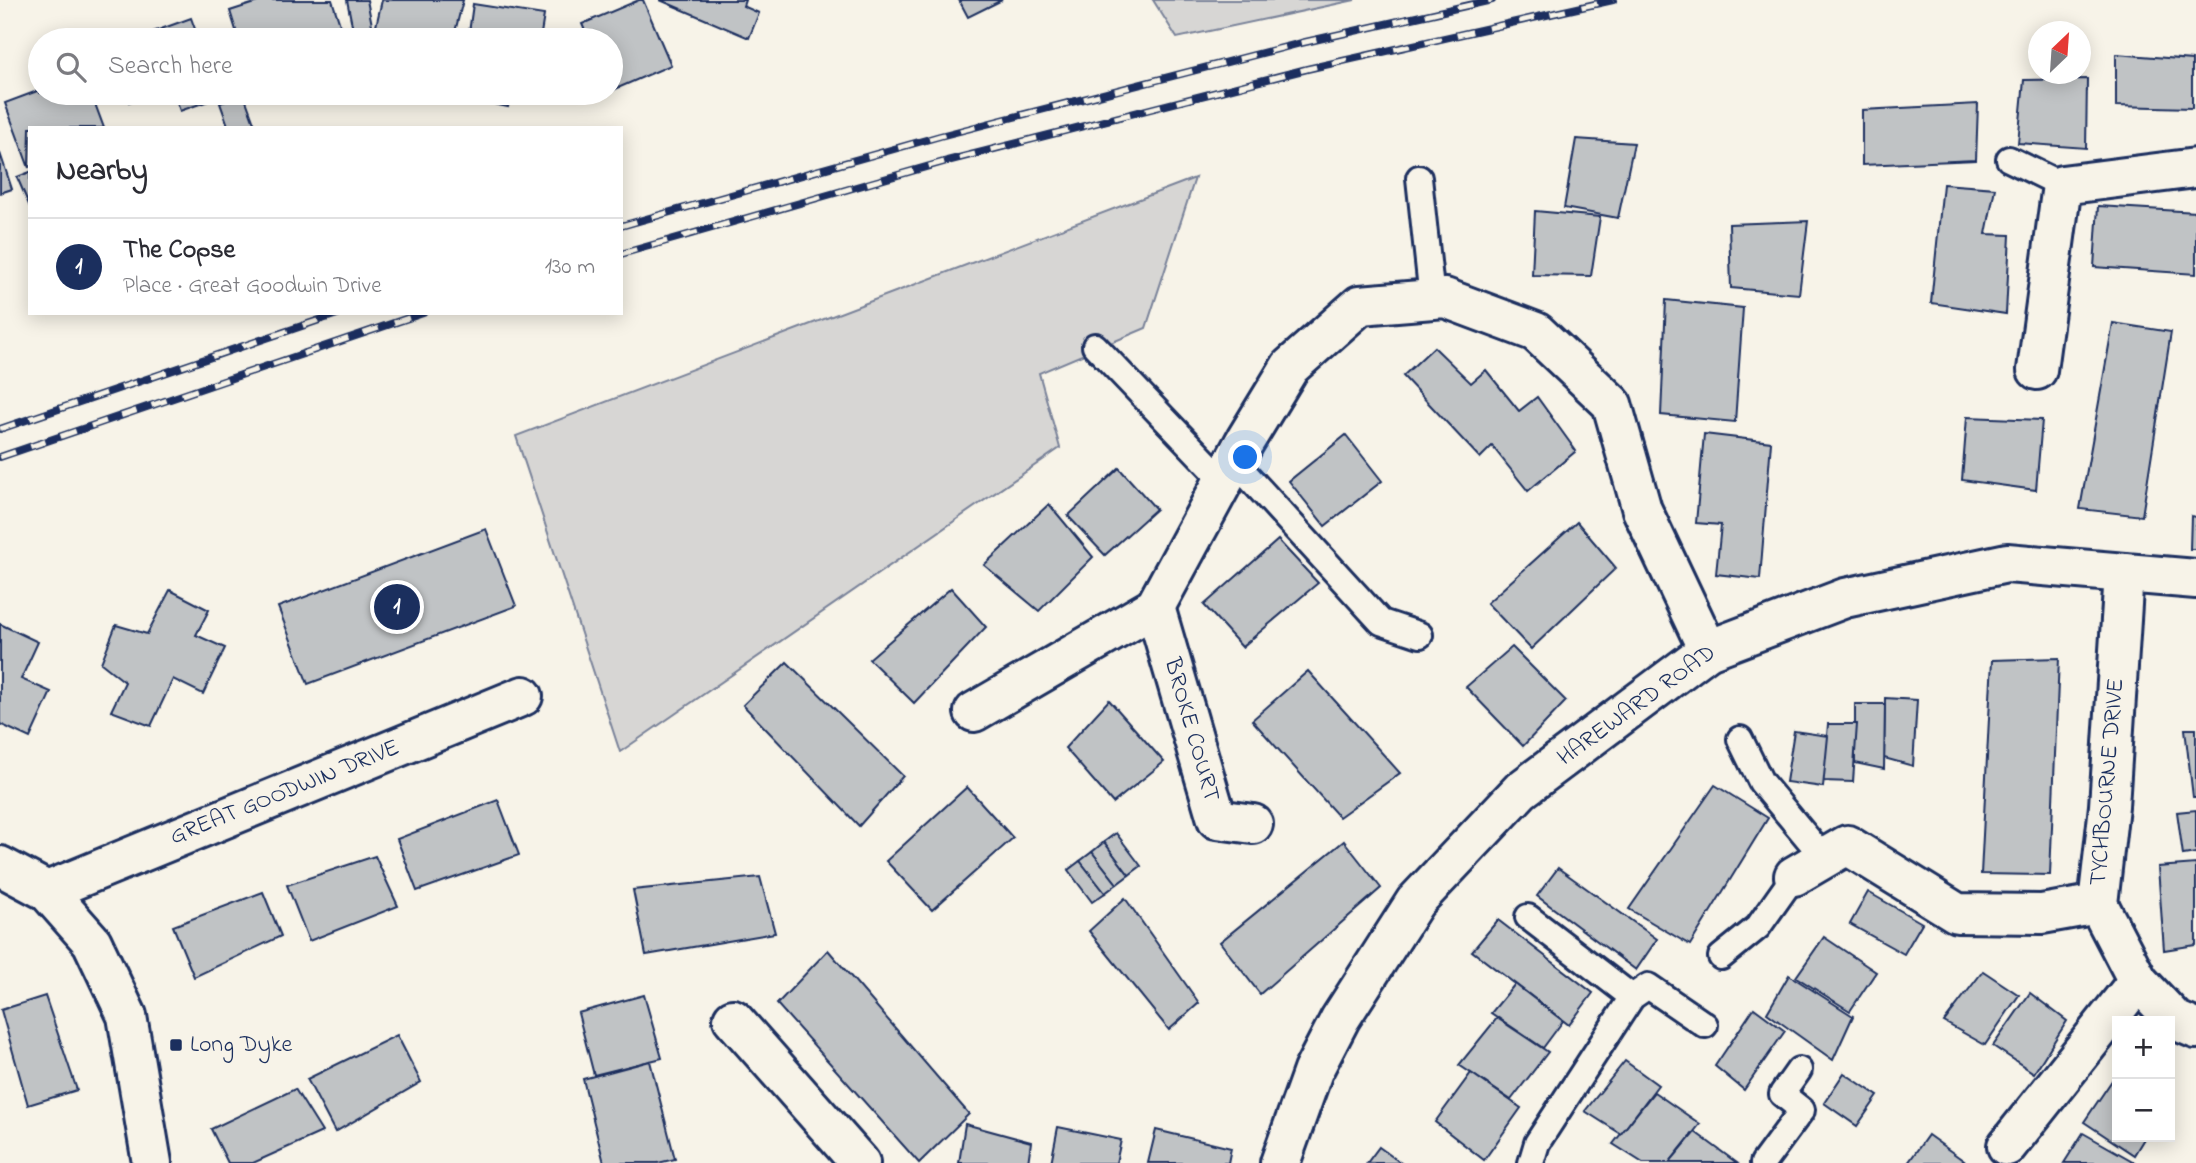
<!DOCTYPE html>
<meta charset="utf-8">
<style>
body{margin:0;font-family:"Indie Flower",sans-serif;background:#f2f2f3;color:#2b2b33}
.controls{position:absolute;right:21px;bottom:21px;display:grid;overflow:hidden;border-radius:0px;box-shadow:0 4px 18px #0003}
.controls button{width:63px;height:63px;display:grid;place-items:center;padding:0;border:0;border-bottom:2px solid #e1e1e2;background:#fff;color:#2b2b33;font:35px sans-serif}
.compass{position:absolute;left:2028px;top:21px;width:63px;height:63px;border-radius:50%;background:#fff;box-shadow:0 4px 18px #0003;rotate:25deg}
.you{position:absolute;left:1246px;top:458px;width:24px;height:24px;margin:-18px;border:5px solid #fff;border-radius:50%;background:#1a73e8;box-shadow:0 0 0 10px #1a73e833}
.badge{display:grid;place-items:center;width:46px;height:46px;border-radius:50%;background:#1b2f5e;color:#fff;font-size:23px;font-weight:700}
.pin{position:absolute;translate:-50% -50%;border:4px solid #fff;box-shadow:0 2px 7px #0006}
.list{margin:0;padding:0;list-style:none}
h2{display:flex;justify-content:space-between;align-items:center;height:91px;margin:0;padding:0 28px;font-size:30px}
h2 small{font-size:23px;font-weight:400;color:#7c7c81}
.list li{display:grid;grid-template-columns:46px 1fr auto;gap:21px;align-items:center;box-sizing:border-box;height:98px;padding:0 28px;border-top:2px solid #e1e1e2}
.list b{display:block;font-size:26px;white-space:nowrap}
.list p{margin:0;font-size:23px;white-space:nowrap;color:#7c7c81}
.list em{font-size:23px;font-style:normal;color:#7c7c81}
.icon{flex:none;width:38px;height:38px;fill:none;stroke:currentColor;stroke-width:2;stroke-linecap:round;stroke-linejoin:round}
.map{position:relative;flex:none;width:2196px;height:1163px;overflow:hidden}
.search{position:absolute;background:#fff;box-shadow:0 4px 18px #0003;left:28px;top:28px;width:595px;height:77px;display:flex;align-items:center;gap:18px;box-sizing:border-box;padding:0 24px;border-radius:38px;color:#7c7c81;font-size:26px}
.panel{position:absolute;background:#fff;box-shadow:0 4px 18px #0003;left:28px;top:126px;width:595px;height:189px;border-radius:0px}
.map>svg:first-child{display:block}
.green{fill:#d7d6d4;stroke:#798299;stroke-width:2}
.building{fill:#c0c3c5;stroke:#1b2f5e;stroke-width:2}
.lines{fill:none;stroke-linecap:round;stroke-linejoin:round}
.service-casing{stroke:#1b2f5e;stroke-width:30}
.minor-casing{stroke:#1b2f5e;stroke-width:44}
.tertiary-casing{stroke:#1b2f5e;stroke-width:44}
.service{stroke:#f7f3e8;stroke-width:24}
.minor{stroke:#f7f3e8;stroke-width:38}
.tertiary{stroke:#f7f3e8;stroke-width:38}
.rail-casing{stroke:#1b2f5e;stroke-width:8}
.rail{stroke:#f7f3e8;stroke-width:5;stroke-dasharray:16;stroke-linecap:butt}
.poi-dot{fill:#1b2f5e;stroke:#f7f3e8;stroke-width:2.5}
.labels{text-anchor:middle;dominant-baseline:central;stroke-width:6;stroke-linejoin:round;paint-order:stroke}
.street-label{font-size:24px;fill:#1b2f5e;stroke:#f7f3e8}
.poi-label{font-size:24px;fill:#1b2f5e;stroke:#f7f3e8;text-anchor:start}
</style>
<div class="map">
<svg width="2196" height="1163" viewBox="0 0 2196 1163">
<rect width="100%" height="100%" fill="#f7f3e8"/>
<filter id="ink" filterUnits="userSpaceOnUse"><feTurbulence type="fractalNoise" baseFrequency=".0143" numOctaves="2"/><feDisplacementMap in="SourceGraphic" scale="14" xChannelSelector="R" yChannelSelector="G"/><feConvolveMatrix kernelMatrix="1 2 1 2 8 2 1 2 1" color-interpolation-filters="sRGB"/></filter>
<g filter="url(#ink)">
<!-- green -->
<g class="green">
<polygon points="1153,0 1355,0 1177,38"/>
<polygon points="1195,178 1146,328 1039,373 1060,448 620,752 516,436"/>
</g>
<!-- building -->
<g class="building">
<polygon points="264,0 332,0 342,31 323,38 323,40 239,40 230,11"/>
<polygon points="347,0 367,0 374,35 382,0 463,0 453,40 355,40"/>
<polygon points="639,0 643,0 671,65 611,91 611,40 589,40 582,24"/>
<polygon points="660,0 745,0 743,6 759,13 749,38"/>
<polygon points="959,0 1002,0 968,17"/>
<polygon points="473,4 544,15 540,40 468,40"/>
<polygon points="191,18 199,40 131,40"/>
<polygon points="2116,54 2192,60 2192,108 2116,106"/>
<polygon points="2087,79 2086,148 2018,143 2024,80"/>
<polygon points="40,90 40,93 91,93 104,128 30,128 29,168 5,103"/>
<polygon points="126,93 154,93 129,102"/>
<polygon points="174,93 218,93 220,97 180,111"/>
<polygon points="490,93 511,93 508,107 489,103"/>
<polygon points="244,95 256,128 229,128 220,103"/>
<polygon points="1978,104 1976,160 1862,165 1862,110"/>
<polygon points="1576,139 1634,143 1618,218 1564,208"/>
<polygon points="0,153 12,189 0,193"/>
<polygon points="30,172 30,207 17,177"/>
<polygon points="1943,184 1995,188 1986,234 2010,235 2006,314 1931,303"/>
<polygon points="2098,206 2196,212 2196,274 2094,267"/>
<polygon points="1535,211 1600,217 1591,276 1532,275"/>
<polygon points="1808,221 1799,294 1731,288 1729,224"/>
<polygon points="1666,300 1743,308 1735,422 1661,415"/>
<polygon points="2113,323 2171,332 2142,516 2080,509"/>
<polygon points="1434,347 1471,383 1486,370 1519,411 1537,397 1576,451 1528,491 1492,446 1480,458 1403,376"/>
<polygon points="1967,417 2042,420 2036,490 1962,480"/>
<polygon points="1704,434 1771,442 1760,579 1716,574 1721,525 1696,523"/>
<polygon points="1346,435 1382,481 1325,526 1289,481"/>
<polygon points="1119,468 1156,509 1105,555 1068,516"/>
<polygon points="1049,504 1093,557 1039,611 984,565"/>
<polygon points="2191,516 2196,517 2196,549 2190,549"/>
<polygon points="1577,522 1616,568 1531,649 1487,603"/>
<polygon points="486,529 516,606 308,684 278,607"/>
<polygon points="1278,540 1318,583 1242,647 1204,605"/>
<polygon points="951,588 986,627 914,703 869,659"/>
<polygon points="170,590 209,610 196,635 225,648 203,694 173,679 151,726 111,711 125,682 101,663 116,625 147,634"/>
<polygon points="0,624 38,642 21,679 51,692 30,738 0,724"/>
<polygon points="1512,647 1566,701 1523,746 1466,687"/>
<polygon points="2059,658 2050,875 1981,874 1992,660"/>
<polygon points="787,662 903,776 859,826 743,705"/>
<polygon points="1308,671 1400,773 1339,817 1252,720"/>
<polygon points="1885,698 1917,700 1913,766 1884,758"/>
<polygon points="1109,700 1164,762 1113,803 1065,748"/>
<polygon points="1855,704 1885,704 1884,769 1855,763"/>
<polygon points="1828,724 1857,724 1853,782 1823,781"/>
<polygon points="2185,729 2196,729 2196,797 2193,797"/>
<polygon points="1794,731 1828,736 1823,787 1786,782"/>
<polygon points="1715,785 1768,818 1690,945 1629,909"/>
<polygon points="967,787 1013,838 932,910 886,861"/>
<polygon points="498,800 519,855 417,891 397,839"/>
<polygon points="2196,810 2196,853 2183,855 2177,812"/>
<polygon points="1116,833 1141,866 1129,875 1104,842"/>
<polygon points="1344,841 1381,888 1260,994 1220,942"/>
<polygon points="1104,842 1129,875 1117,884 1092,852"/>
<polygon points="1092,852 1117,884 1105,893 1080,861"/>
<polygon points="375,856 398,906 309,941 287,885"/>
<polygon points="1080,861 1105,893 1092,902 1068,870"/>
<polygon points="2196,864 2196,945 2164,950 2158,867"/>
<polygon points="1558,868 1657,939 1636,970 1537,896"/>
<polygon points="760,877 775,933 646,955 633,890"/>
<polygon points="263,892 281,936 194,977 173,926"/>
<polygon points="1868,892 1922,923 1904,954 1850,924"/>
<polygon points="1125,898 1199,1003 1169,1030 1089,931"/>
<polygon points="1498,920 1593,993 1569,1025 1472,951"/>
<polygon points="1824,937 1876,972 1850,1011 1796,977"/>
<polygon points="828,950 969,1114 919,1163 777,1004"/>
<polygon points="1983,971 2019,995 1985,1045 1944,1022"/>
<polygon points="1789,975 1853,1016 1833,1060 1767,1013"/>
<polygon points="1515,984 1563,1021 1543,1048 1491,1013"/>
<polygon points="2030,993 2067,1021 2034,1073 1993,1046"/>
<polygon points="644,995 662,1058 594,1075 578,1013"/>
<polygon points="45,996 77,1090 28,1105 1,1010"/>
<polygon points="1754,1008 1785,1031 1744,1090 1715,1066"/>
<polygon points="1497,1018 1548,1052 1511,1100 1459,1065"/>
<polygon points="397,1035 421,1082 335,1132 307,1079"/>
<polygon points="650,1061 675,1159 658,1163 604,1163 583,1079"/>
<polygon points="1625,1061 1658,1085 1621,1134 1585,1111"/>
<polygon points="1471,1073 1521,1108 1484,1160 1435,1122"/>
<polygon points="1844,1073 1878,1096 1857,1126 1824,1103"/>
<polygon points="2117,1073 2117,1137 2145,1137 2134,1155 2084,1122"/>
<polygon points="295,1089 322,1132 253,1163 228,1163 211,1129"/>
<polygon points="1654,1092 1700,1124 1669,1163 1643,1163 1613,1144"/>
<polygon points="965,1124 1031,1142 1028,1163 959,1163"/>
<polygon points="1058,1127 1121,1140 1116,1163 1051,1163"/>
<polygon points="1156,1130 1231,1148 1228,1163 1148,1163"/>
<polygon points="1695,1132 1737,1163 1669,1163"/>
<polygon points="2083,1133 2136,1163 2064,1163"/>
<polygon points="1928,1135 1967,1163 1908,1163"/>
<polygon points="1379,1147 1401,1163 1367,1163"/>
</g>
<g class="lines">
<!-- service casing -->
<g class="service-casing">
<g id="service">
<polyline points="2009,159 2062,185"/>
<polyline points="1419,178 1432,299"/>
<polyline points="1095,346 1223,480"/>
<polyline points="1234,461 1381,622 1420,635"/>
<polyline points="1740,739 1761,782 1825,859"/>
<polyline points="1528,917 1632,997"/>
<polyline points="1721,957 1758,927 1794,876"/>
<polyline points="1531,1163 1537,1143 1632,997 1648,986 1705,1025"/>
<polyline points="1763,1163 1802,1110 1782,1094 1799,1070"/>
</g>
</g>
<!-- minor casing -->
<g class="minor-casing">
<g id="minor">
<polyline points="2037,370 2062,185 2196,168"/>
<polyline points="2124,573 2109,806 2098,904 2138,981 2175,1020 2196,1029"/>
<polyline points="1155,607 1217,819 1253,824"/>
<polyline points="974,712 1155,607 1245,441 1290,367 1360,305 1445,298 1536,332 1612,404 1642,510 1708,650"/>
<polyline points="0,866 47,891 92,942 127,1016 152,1163"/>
<polyline points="1794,876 1847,845 1957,913 2042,914 2098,904"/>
<polyline points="47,891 523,696"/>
<polyline points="733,1019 860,1163"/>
<polyline points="2007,1146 2138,981"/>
</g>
</g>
<!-- tertiary casing -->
<g class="tertiary-casing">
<polyline id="tertiary" points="1280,1163 1313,1071 1340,1019 1415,902 1521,790 1708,650 1845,598 2007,563 2196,579"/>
</g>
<!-- service -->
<use href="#service" class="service"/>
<!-- minor -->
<use href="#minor" class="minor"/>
<!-- tertiary -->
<use href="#tertiary" class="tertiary"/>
<!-- rail casing -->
<g class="rail-casing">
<g id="rail">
<polyline points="621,226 940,136 1301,43 1492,0"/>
<polyline points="621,254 947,161 1307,69 1613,0"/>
<polyline points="0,429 340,313"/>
<polyline points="0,457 423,313"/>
</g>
</g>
<!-- rail -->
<use href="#rail" class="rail"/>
</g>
</g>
<!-- markers -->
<rect class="poi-dot" x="169" y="1038" width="14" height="14" rx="3.5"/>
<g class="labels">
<!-- street labels -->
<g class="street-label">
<text transform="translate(1637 706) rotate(-36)">HAREWARD ROAD</text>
<text transform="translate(1191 730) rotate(74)">BROKE COURT</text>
<text transform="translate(2108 782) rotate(-85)">TYCHBOURNE DRIVE</text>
<text transform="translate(285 793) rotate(-22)">GREAT GOODWIN DRIVE</text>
</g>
<!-- poi labels -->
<g class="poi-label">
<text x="190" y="1045">Long Dyke</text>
</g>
</g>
</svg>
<div class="controls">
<button>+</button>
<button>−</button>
</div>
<svg class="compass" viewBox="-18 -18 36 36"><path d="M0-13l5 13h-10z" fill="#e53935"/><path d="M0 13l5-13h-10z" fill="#7c7c81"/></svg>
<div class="you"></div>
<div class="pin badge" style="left:397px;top:607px">1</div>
<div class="search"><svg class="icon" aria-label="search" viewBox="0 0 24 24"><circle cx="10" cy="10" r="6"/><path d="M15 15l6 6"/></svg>Search here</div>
<section class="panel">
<h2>Nearby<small></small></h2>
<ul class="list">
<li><span class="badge">1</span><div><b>The Copse</b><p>Place · Great Goodwin Drive</p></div><em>130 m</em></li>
</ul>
</section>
</div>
